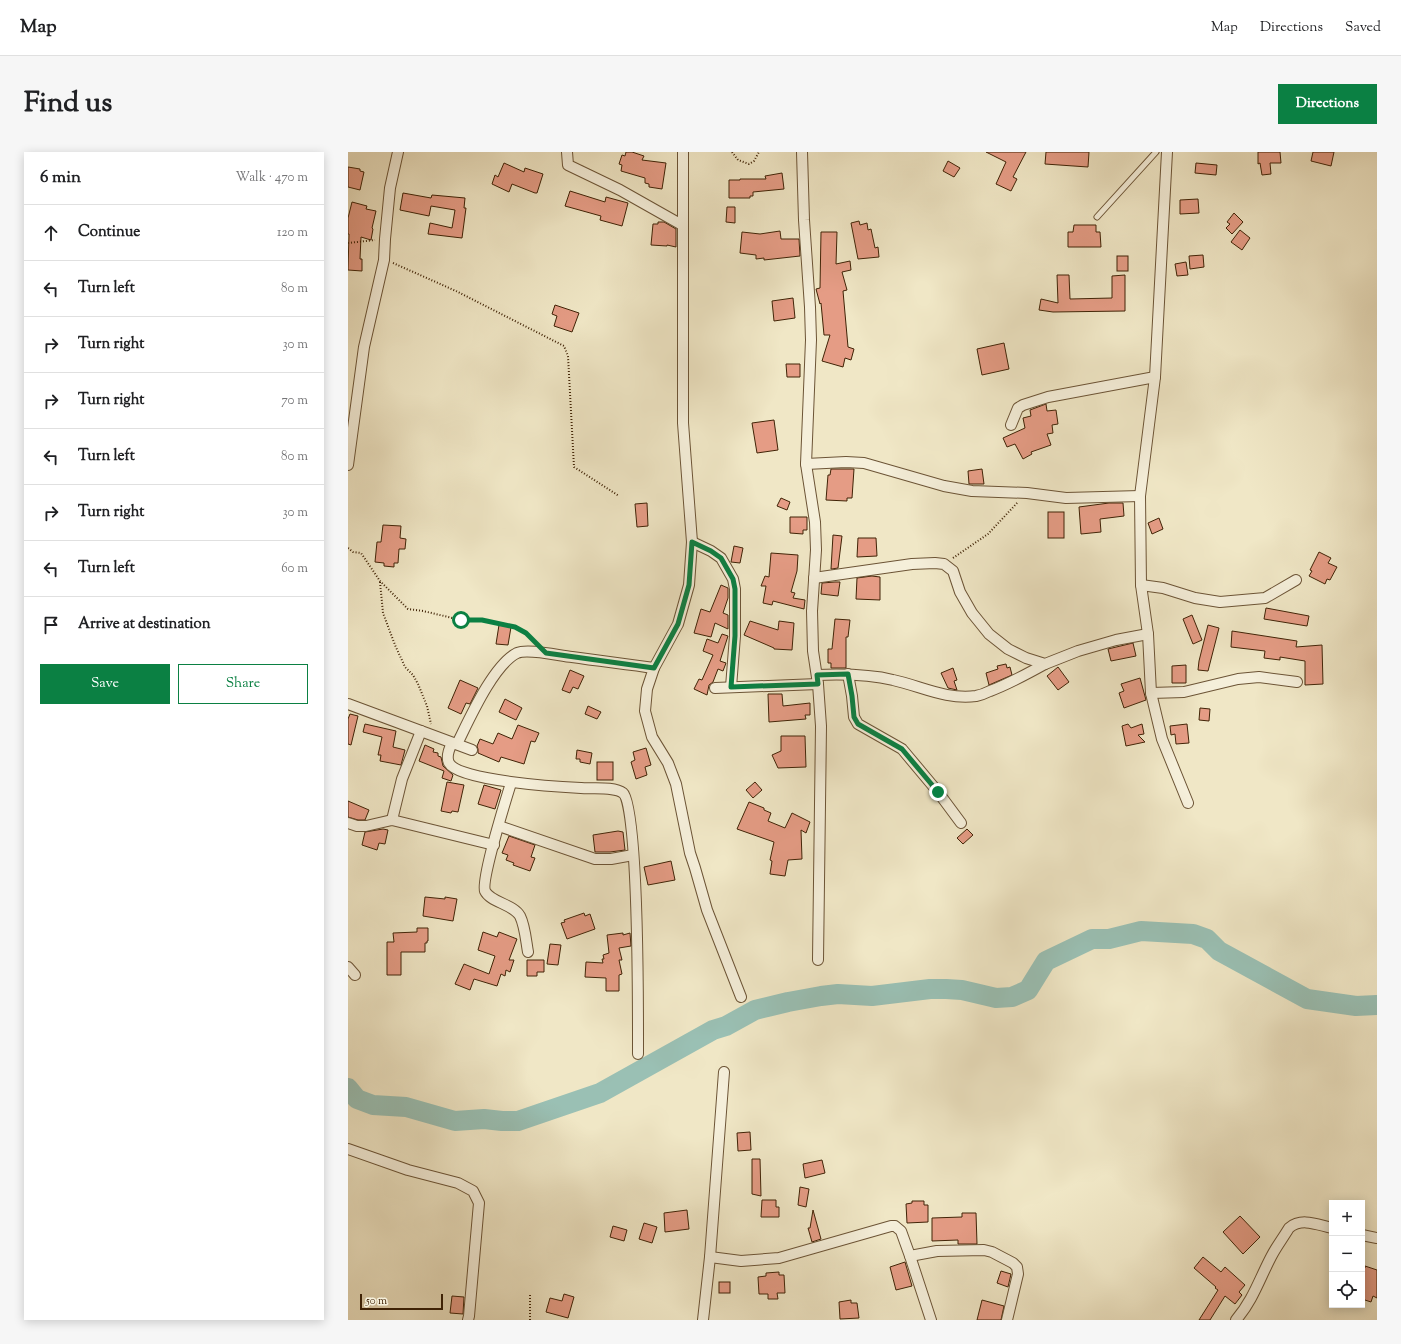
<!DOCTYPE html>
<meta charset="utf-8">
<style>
body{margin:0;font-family:"Sorts Mill Goudy",serif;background:#f6f6f6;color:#202124}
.controls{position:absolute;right:12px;bottom:12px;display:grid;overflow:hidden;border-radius:0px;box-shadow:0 2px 10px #0003}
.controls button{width:36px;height:36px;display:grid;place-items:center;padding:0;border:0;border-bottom:1px solid #e0e0e0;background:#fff;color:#202124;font:20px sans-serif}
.scale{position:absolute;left:12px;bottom:10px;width:83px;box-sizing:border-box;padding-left:4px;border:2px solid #402306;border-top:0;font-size:11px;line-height:14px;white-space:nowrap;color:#402306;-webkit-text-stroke:3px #f5efda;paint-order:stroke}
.stop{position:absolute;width:12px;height:12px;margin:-9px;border:3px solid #0b8043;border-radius:50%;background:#fff}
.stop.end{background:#0b8043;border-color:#fff;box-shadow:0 1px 4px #0008}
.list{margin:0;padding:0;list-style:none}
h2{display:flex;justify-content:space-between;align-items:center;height:52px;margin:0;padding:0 16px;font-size:17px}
h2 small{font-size:13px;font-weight:400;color:#757577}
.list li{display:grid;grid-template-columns:26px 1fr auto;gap:12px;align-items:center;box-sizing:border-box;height:56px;padding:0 16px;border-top:1px solid #e0e0e0}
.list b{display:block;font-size:15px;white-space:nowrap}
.list em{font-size:13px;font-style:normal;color:#757577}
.actions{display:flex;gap:8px;padding:12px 16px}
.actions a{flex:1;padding:9px 0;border:1px solid #0b8043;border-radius:0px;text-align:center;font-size:14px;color:#0b8043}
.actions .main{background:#0b8043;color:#fff}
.icon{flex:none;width:22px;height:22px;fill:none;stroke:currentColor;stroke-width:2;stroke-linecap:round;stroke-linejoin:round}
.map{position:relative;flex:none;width:1029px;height:1168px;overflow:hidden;border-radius:0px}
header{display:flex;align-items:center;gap:24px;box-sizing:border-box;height:56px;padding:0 20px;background:#fff;border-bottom:1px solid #e0e0e0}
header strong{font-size:19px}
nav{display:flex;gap:22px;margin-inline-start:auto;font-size:14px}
.intro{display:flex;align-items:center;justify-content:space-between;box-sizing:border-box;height:96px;padding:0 24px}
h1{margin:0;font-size:28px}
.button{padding:10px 18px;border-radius:0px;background:#0b8043;color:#fff;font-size:14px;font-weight:700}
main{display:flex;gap:24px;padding:0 24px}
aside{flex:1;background:#fff;border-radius:0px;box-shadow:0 2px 10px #0003}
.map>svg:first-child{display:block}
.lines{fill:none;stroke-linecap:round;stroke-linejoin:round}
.river{stroke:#9ac0b4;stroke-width:20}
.building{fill:#e59c85;stroke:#402306}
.service-casing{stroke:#6c5436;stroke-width:7}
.minor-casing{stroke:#6c5436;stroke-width:12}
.path{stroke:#402306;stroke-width:2;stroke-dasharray:1 2;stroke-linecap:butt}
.service{stroke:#f5efda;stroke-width:5}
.minor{stroke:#f5efda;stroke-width:10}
.route{stroke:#0b8043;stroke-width:5}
</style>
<header>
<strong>Map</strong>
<nav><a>Map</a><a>Directions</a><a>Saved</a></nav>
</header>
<div class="intro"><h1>Find us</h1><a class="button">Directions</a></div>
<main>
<aside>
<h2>6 min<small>Walk · 470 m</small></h2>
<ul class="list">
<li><svg class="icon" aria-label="ahead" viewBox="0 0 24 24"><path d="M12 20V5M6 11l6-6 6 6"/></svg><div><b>Continue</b></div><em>120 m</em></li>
<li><svg class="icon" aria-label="left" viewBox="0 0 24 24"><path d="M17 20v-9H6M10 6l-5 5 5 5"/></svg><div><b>Turn left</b></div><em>80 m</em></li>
<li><svg class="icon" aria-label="right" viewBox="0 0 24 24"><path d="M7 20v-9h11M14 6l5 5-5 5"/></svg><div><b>Turn right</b></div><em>30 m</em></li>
<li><svg class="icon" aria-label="right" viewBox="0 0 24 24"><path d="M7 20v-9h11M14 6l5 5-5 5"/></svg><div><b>Turn right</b></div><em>70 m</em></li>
<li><svg class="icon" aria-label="left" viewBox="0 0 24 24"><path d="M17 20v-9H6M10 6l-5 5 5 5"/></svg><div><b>Turn left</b></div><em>80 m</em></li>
<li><svg class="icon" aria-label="right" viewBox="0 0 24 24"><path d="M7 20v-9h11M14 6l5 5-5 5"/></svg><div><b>Turn right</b></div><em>30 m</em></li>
<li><svg class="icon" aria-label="left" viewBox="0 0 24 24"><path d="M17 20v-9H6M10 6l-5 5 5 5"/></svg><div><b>Turn left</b></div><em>60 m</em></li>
<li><svg class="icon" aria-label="arrive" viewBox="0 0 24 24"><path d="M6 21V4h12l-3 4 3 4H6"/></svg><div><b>Arrive at destination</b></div></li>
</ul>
<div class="actions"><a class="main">Save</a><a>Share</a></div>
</aside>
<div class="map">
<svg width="1029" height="1168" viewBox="0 0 1029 1168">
<rect width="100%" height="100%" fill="#f0e7c6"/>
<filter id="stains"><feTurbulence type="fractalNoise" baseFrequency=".005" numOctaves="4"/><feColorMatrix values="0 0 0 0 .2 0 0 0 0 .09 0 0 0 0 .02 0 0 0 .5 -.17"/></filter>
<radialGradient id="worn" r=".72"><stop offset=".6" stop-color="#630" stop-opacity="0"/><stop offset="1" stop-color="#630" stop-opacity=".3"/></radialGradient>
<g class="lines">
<!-- river -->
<polyline class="river" points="0,936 9,947 25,953 58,955 107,969 136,967 154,969 170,969 252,941 365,878 378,874 407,858 440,850 473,844 490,842 524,844 582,837 598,837 614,838 648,846 664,845 680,838 698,809 744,787 761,787 793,779 845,782 859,787 871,799 959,847 1008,854 1029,853"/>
</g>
<!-- building -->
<g class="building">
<polygon points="278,0 284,0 296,4 294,8 318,11 314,37 301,35 301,32 297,31 297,26 273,19 274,13 271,12 274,3 277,4"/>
<polygon points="638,0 678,0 665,25 669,27 663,39 648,32 658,10"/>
<polygon points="698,0 741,0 740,15 697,12"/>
<polygon points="910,0 932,0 933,11 922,11 923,22 914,23 912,11 910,12"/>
<polygon points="965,0 986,0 983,14 963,9"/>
<polygon points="600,9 612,16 606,25 595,19"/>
<polygon points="156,11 176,20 177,16 195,22 189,41 187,41 164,32 161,40 144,32 147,23 150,25"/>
<polygon points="848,11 869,13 868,23 847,21"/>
<polygon points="0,15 12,17 12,19 16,20 12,38 0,35"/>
<polygon points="434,21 436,37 405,40 405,44 402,44 402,46 381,46 381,28 392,28 392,27 418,27 417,24"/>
<polygon points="222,39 257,50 258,45 280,51 274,74 252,68 253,64 217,54"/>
<polygon points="55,41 83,46 84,43 117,46 116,56 118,56 114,86 80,82 82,71 104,76 107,58 83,54 81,64 52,58"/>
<polygon points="850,47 851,61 832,62 832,48"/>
<polygon points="4,50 19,54 18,57 28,59 24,76 25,77 23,88 13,85 12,107 14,107 14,119 0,118 1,82 0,82 0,66"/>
<polygon points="379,55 387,55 387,71 378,70"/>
<polygon points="886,61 895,70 884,82 878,76 882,72 879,70"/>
<polygon points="511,69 512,73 519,71 520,78 523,77 527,96 530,95 531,105 510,107 503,71"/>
<polygon points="310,70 316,70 328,77 328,95 319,93 319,94 303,93 305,72 310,72"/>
<polygon points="726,73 748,73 748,80 752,80 753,95 720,95 720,80 725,80"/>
<polygon points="892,78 902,86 894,98 883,90"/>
<polygon points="432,79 433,87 451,87 452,104 416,108 416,106 408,107 408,103 392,101 394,80 412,82"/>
<polygon points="473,80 489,80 488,112 502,109 503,118 494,120 499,138 495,139 500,195 506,197 503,208 497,206 495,215 474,209 482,183 476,183 473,151 472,152 468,137 472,136"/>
<polygon points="855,103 856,115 842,117 841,104"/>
<rect x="769" y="104" width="11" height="15"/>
<polygon points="838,110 840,123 829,124 827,112"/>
<polygon points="709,123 721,123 722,147 764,146 764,124 777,123 777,159 705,160 691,158 693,147 710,151"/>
<polygon points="445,146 447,166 426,169 424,149"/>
<polygon points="207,153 231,161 224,180 206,174 209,164 204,162"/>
<polygon points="656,191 661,217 634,223 629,197"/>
<polygon points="438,212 452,212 452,225 439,225"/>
<polygon points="698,252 699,259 708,258 710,272 704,273 705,281 699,282 703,293 683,300 684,302 675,307 667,292 659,295 655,286 677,276 675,266 683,264 682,258"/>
<polygon points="426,268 430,298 409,301 404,271"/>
<polygon points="483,317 506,317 504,346 499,346 499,349 478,348 480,323 482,323"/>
<polygon points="634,317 636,332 621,332 620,319"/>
<polygon points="433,346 442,350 439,358 429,354"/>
<polygon points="299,351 300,374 289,375 287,352"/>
<polygon points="761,351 775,351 776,364 752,367 753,380 733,382 731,355"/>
<rect x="700" y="360" width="16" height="26"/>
<polygon points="442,365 459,365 459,378 455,378 455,382 442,381"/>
<polygon points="811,366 815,377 804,382 800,371"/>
<polygon points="35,373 53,374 52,386 58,387 57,397 51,397 50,411 46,411 46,415 36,414 36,411 27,410 29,390 33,390"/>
<polygon points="485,383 494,384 490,416 484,417 483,417"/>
<polygon points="510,386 528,386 529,404 509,405"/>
<polygon points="386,394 395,396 392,411 383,410"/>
<polygon points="971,400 983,406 980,411 989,415 982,428 979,427 977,432 961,424 964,419 962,418"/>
<polygon points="423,401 450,403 449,419 443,440 447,441 445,446 457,448 456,457 425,449 424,453 415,451 418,434 413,434 417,424 421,425"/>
<polygon points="524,424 532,425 532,448 508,447 509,426"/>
<polygon points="487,430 492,430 490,444 473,442 474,431"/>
<polygon points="373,433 380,436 380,446 375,461 380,463 380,477 367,471 363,485 346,481 353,457 362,460"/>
<polygon points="918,456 961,464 959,474 916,467"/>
<polygon points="844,463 854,488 845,492 835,467"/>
<polygon points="487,467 502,468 500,485 498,485 498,516 483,516 483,511 480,511 480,497 484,497"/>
<polygon points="402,469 430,478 431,469 446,471 444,498 426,497 426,496 396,483"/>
<polygon points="151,473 163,475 160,493 148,492"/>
<polygon points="860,473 871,476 860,519 850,518 851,509"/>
<polygon points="884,479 949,489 948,495 974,493 975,532 957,533 957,509 932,505 932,508 916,506 917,499 883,495"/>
<polygon points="374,482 380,484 372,509 378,511 375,519 370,517 365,530 361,533 359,543 346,537 351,527 354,528 365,503 355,499 359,487 370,491"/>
<polygon points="785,491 788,504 763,509 760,497"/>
<polygon points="658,512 659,516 662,515 664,523 641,533 638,521 650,517 649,514"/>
<polygon points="838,513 838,531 824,531 824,514"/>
<polygon points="710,515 721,530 710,538 699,524"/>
<polygon points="605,516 609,528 606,529 609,538 600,536 593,521"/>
<polygon points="222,518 236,524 230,537 225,535 222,541 214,538"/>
<polygon points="792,526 798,548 776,556 771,541 776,539 773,532"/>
<polygon points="112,528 130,536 122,552 118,551 113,562 100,556"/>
<polygon points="420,542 434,542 435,554 462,551 462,563 457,563 458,567 421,570"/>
<polygon points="157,547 174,556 168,568 151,560"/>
<polygon points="240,554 253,560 249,567 237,562"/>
<polygon points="852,556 862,557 861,569 851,568"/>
<polygon points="2,562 10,564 3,593 0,592 0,567"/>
<polygon points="17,572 48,579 45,595 57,598 53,613 32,609 33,603 30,603 34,585 15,580"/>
<polygon points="780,572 783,576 794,572 796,582 790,583 797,590 778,594 774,574"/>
<polygon points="839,572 841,591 828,592 827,582 823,583 822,574"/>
<polygon points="170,573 191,581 187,590 183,589 176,612 153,605 151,610 130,601 130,597 129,594 132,587 145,592 150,581 164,587"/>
<polygon points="433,584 457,584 458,615 430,616 424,603 433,599"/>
<polygon points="77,593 86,597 85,600 90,601 90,604 93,605 95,614 105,623 103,629 94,626 96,619 71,609"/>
<polygon points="298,596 303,613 297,615 299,623 288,627 283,610 287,608 285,600"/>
<polygon points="229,598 244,601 242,612 232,610 232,607 228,607"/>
<rect x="249" y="610" width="16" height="18"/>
<polygon points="99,630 116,633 110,660 104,659 103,661 93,659"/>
<polygon points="407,630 414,638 405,646 398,638"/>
<polygon points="136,633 153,638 147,657 130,652"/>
<polygon points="0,649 21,658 17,668 10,668 0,665"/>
<polygon points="401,650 416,656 416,658 423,661 420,669 437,676 444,661 462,670 458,681 453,678 454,707 440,708 437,724 422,722 424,709 422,708 426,690 389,677"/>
<polygon points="35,677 40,678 37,692 31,691 29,698 14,693 17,680"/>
<polygon points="619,677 625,683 615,692 609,686"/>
<polygon points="270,679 275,680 277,698 262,700 247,700 245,683"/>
<polygon points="161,684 187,693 183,705 187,706 182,719 165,713 166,711 158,708 160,703 154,701"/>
<polygon points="323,709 327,728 300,733 296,715"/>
<polygon points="77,745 97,747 97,745 109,747 105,769 75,764"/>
<polygon points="236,761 237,764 242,762 247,777 219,787 213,771 217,770 216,768"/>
<polygon points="69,776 80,776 80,789 79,789 79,791 77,791 77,800 53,800 53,823 39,823 39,790 46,790 45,781 69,780"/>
<polygon points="135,780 149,785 151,780 169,787 161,808 166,808 162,820 158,818 157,824 153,822 149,834 126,827 122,838 107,832 116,812 141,822 147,804 130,798"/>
<polygon points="275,781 275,783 282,781 283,794 271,796 274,808 271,808 274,822 271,823 271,839 258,839 258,826 237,825 238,810 255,811 254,807 256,807 255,803 261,801 259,783"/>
<polygon points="202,792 213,793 210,813 199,812"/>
<polygon points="179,808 196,808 196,820 189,820 189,824 179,824"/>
<polygon points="402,980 403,998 390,999 389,981"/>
<polygon points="404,1007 412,1007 413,1044 404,1042"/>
<polygon points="474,1008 477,1021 457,1026 455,1012"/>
<polygon points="452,1035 461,1037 458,1055 450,1053"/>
<polygon points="414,1048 428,1048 428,1055 431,1055 431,1065 413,1065"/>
<polygon points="564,1049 576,1049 576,1053 580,1053 580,1070 559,1071 558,1052 564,1051"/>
<polygon points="339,1058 341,1077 317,1080 316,1061"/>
<polygon points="465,1058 473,1087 464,1090 460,1076 462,1076"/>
<polygon points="614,1061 628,1061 629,1092 610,1092 610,1088 584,1089 584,1066 614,1065"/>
<polygon points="892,1064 912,1085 895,1102 875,1080"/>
<polygon points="296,1071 309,1075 304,1091 291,1087"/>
<polygon points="265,1074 279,1078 276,1089 262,1085"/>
<polygon points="855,1105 873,1120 877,1115 897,1133 891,1140 894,1143 887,1152 877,1144 862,1168 851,1168 870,1138 867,1136 868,1135 846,1116"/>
<polygon points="557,1110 564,1134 548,1138 542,1115"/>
<polygon points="1017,1114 1029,1118 1029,1146 1025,1144 1023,1150 1014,1147 1014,1115 1017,1116"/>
<polygon points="653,1119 663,1122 660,1135 649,1131"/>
<polygon points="431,1120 431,1123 436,1123 437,1141 429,1141 430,1147 420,1147 420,1142 411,1142 410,1125 418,1124 418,1121"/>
<rect x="371" y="1130" width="11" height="11"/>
<polygon points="216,1142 226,1145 220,1166 198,1160 202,1146 214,1149"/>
<polygon points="104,1144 116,1145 115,1162 102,1161"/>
<polygon points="503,1148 503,1151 509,1151 511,1166 492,1167 491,1150"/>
<polygon points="634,1148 656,1154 653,1168 629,1168"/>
</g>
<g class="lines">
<!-- service casing -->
<g class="service-casing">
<polyline id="service" points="749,65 808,0"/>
</g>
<!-- minor casing -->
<g class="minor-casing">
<g id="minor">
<polyline points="219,0 220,13 272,38 334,73"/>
<polyline points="335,0 335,271 344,390 341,433 330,472 306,516 299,537 297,559 304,585 320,611 328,632 342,701 347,716 359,758 393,845"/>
<polyline points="454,0 456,68 462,155 463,188 458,312 467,370 468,398 464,459 465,499 470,532 473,574 470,808"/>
<polyline points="819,0 807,225 792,344 793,433 800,482 803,541 814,587 840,651"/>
<polyline points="663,273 670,256 675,253 700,245 807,225"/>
<polyline points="458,312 498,310 516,311 596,334 624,339 679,341 718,346 792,344"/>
<polyline points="0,313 16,195 36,108 37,87 42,36 50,0"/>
<polyline points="344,390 363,399 373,406 385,427 387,437 387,484 383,535"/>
<polyline points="466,426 564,412 587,411 596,412 605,419 612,440 624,461 641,482 660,497 678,506 697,512 730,499 768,488 800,482"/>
<polyline points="793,433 815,436 847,446 872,450 917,446 948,428"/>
<polyline points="500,522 504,544 506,565 510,572 554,597 590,640 613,671"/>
<path d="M 469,523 C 495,522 520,522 545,528 C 573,534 598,548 628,544 C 633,543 638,541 642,539 C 661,532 679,522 697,512"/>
<polyline points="367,536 470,532"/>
<polyline points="803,541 836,540 890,527 911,525 949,530"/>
<polyline points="0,552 124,598"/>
<path d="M 104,591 C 101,597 98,605 101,611 C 110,629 212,635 233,636 C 244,637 266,634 275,641 C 291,653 290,869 290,902"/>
<path d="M 109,592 C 121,568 145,513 169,501 C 180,496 212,504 224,505 C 251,509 279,512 306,516"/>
<path d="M 163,631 C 158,647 133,728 137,739 C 142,750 165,752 172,764 C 177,774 178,789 180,800"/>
<polyline points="44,668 54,627 73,579"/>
<polyline points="0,671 9,674 18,674 44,668 146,693"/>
<polyline points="151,674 247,707 263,707 285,703"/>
<polyline points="0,815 7,823"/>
<polyline points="0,997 60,1018 110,1031 125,1039 131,1051 121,1164 120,1168"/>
<polyline points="1014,1083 1029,1086"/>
<polyline points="562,1104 589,1099 636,1098 644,1100 665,1111 669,1115 670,1122 659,1168"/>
<polyline points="362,1105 393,1109 431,1106 543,1074 547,1074 553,1079 562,1104 583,1168"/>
<polyline points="355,1168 362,1105 376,920"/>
<path d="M 888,1168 C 905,1148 911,1128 923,1105 C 928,1095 935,1086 941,1076 C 954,1065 970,1073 984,1076"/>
</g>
</g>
<!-- path -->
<g class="path">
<polyline points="384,0 390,8 401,12 406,9 411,0"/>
<polyline points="0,91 27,88"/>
<polyline points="45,111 108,139 216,194 220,204 226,315 271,344"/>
<polyline points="0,396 5,400 13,401 32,429 60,457 75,459 113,468 134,468 167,475 178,481 187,490"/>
<polyline points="605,406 640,382 670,350"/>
<polyline points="32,430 35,461 47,493 57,515 65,523 70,532 79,554 83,572"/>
<polyline points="182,1168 182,1143"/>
</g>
<!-- service -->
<use href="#service" class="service"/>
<!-- minor -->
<use href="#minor" class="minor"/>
</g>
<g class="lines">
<!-- route -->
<polyline class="route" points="113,468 134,468 167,475 178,481 198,501 306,516 330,472 341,433 344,390 363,399 373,406 385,427 387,437 387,484 383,535 470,532 469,523 500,522 504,544 506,565 510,572 554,597 590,640"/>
</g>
<rect width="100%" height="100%" filter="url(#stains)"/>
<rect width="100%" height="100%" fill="url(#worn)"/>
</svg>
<div class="controls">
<button>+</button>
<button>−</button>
<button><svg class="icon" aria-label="locate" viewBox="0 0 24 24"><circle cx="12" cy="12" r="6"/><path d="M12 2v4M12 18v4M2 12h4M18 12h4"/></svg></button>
</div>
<div class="scale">50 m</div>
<div class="stop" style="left:113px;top:468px"></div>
<div class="stop end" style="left:590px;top:640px"></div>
</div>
</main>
